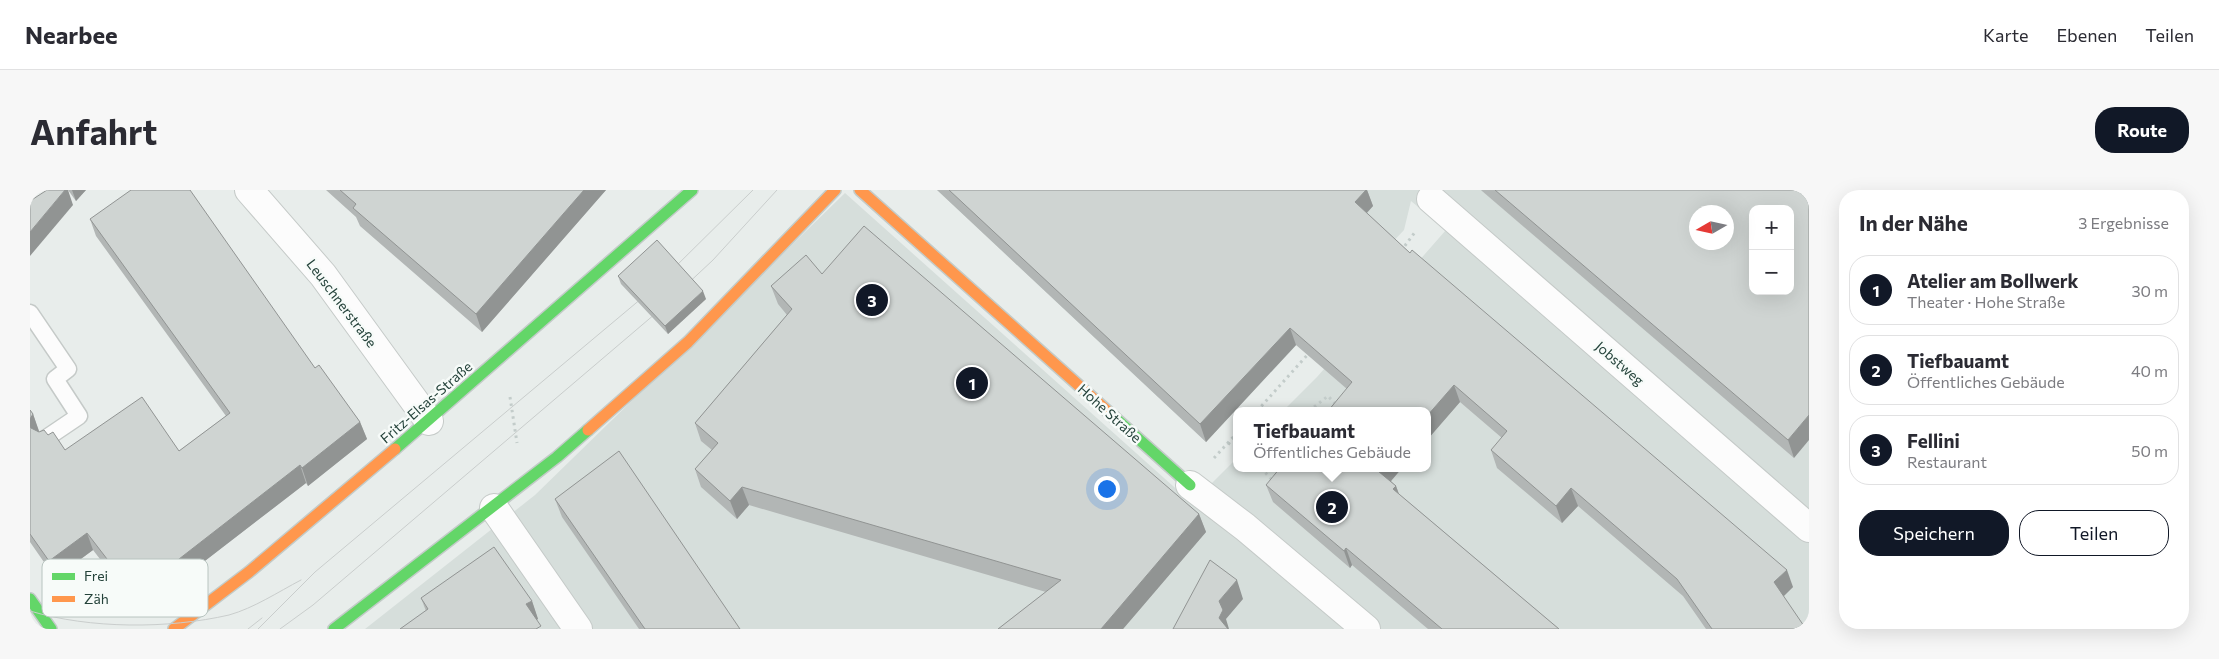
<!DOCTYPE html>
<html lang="de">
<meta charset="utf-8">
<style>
body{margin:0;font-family:Commissioner,sans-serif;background:#f7f7f7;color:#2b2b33}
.controls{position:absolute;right:15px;top:15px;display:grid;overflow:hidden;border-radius:10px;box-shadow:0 5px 20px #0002}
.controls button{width:45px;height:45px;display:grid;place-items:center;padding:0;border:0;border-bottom:1px solid #e1e1e2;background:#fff;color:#2b2b33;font:25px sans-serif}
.compass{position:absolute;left:1659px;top:15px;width:45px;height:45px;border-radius:50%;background:#fff;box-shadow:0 5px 20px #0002;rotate:261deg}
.you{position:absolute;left:1076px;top:298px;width:18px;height:18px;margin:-12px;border:4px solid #fff;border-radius:50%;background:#1a73e8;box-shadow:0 0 0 8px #1a73e833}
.badge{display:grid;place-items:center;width:32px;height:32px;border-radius:50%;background:#111827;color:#fff;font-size:16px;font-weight:700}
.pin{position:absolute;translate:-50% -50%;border:2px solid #fff;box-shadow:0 1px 5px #0006}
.popup{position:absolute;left:1203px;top:217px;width:198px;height:65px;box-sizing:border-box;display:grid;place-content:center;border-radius:10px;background:#fff;filter:drop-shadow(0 1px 4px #0005);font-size:16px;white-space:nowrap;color:#7c7c81}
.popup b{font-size:19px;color:#2b2b33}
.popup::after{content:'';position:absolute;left:50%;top:100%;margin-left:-10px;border:10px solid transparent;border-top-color:#fff}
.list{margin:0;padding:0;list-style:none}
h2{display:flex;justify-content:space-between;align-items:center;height:65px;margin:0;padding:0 20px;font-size:21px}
h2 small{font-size:16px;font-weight:400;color:#7c7c81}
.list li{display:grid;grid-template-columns:32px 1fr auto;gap:15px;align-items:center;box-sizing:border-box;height:70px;margin:0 10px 10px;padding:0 10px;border:1px solid #e1e1e2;border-radius:20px}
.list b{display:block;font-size:19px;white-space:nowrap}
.list p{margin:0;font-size:16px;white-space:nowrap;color:#7c7c81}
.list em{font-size:16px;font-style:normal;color:#7c7c81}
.actions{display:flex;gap:10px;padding:15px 20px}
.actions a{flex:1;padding:11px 0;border:1px solid #111827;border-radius:20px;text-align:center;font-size:18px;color:#111827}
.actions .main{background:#111827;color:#fff}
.map{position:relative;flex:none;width:1779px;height:439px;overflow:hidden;border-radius:20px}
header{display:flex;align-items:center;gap:30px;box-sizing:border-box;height:70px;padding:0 25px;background:#fff;border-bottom:1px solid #e1e1e2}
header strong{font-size:24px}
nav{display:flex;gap:28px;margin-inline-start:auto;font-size:18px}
.intro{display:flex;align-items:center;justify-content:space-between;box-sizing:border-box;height:120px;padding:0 30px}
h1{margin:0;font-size:35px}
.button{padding:12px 22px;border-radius:20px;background:#111827;color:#fff;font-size:18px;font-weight:700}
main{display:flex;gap:30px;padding:0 30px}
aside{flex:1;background:#fff;border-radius:20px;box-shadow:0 5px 20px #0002}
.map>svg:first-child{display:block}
.built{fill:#d6dedb;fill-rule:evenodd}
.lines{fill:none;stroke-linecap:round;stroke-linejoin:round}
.lane-casing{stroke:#c5cac8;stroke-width:19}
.street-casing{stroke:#c5cac8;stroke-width:30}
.fast-casing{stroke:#c3cbc8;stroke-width:14}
.slow-casing{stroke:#c3cbc8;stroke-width:14}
.path{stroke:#c3ccca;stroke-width:3;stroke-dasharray:2.5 4;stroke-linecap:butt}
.lane{stroke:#fcfcfc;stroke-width:16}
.street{stroke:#fcfcfc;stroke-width:28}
.fast{stroke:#63d668;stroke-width:11}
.slow{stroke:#ff974d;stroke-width:11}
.tram{stroke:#c9cdcc;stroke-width:1}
.wall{fill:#b2b6b5}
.shaded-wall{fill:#919493}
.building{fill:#cfd4d2;stroke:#919493;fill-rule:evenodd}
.labels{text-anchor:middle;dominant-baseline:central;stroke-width:5;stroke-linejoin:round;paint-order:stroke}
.street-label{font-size:14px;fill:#24423a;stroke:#f7fbf9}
.key{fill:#f7fbf9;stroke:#b8c4c0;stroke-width:1}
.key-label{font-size:14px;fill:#24423a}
</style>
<header>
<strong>Nearbee</strong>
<nav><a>Karte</a><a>Ebenen</a><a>Teilen</a></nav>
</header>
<div class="intro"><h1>Anfahrt</h1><a class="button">Route</a></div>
<main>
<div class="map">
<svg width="1779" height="439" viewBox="0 0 1779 439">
<rect width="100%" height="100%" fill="#e8edeb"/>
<!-- built -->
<path class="built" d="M 907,0 L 1779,0 L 1779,439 L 335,439 L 505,305 L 815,3 L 1162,313 L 1207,268 L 1207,278 L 1397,278 L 1397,221 L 1253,221 L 1287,187 L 1416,40 L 1381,11 L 1374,40 L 1176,252 ZM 1723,19 L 1760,19 L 1760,101 L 1723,101 ZM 1666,22 L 1696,22 L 1696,52 L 1666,52 Z"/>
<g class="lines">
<!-- lane casing -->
<g class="lane-casing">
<polyline id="lane" points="0,123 38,179 25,189 49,226 15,249"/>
</g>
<!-- street casing -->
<g class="street-casing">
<g id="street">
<polyline points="219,0 293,85 399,231"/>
<polyline points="1401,9 1779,338"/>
<polyline points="1160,295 1215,337 1336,439"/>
<polyline points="464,318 548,439"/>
</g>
</g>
<!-- fast casing -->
<g class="fast-casing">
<g id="fast">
<polyline points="1084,227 1160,295"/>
<polyline points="365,259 662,0"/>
<polyline points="0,409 21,439"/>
<polyline points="304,439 527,267 558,240"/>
</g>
</g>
<!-- slow casing -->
<g class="slow-casing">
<g id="slow">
<polyline points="830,0 1084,227"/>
<polyline points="558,240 658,152 805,0"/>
<polyline points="144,439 219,382 365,259"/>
</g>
</g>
<!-- path -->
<g class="path">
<polyline points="1371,61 1385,42"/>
<polyline points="480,207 487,253"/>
<polyline points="1227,221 1280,162"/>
<polyline points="1279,221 1298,206 1312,221"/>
<polyline points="1198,253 1207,258"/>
<polyline points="1184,268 1207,243"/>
<polyline points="1231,278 1243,291"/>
</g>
<!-- lane -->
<use href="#lane" class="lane"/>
<!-- street -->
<use href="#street" class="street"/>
<!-- fast -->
<use href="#fast" class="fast"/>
<!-- slow -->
<use href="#slow" class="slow"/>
<!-- tram -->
<g class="tram">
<polyline points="638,84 723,0"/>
<polyline points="652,99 683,70 747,0"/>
<path d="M 0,421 C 60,439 138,439 199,425 C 224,418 248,402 271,390"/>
<polyline points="218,439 232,428"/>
<polyline points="228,439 285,382 618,103"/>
<polyline points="250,439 283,415 632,118"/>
</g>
</g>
<!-- wall -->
<g class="wall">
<polygon points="38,0 56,0 46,11"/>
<polygon points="296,0 576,0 452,142 330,36 326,27"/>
<polygon points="907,0 1337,0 1343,16 1337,23 1380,63 1763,397 1753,406 1776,439 1676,439 1653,406 1548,316 1532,333 1467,278 1461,260 1472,248 1430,212 1397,250 1397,221 1317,199 1266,155 1176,252"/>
<polygon points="1451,0 1779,0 1764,268 1452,1"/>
<polygon points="60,29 285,178 330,232 337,249 278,296 276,293 110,421 63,360 25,388 0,352 0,220 3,224 9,242 18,245 35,260 149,261 196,226 66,46"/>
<polygon points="792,84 1169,324 1176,342 1093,439 968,439 1016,402 719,315 707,329 671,297 665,279 682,260 671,251 665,233 757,125 748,114 741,96"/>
<polygon points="588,86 676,109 638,144 591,94"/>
<polygon points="1372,278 1361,291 1366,296 1369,304 1529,439 1398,439 1322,375 1320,378 1243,312 1236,295"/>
<polygon points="525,309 710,439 609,439 532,327"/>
<polygon points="391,408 502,411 508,429 396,421"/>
</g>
<!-- shaded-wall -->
<g class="shaded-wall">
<polygon points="35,0 38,0 43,15 0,66 0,42"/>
<polygon points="42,0 56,0 46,11"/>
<polygon points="554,0 576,0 452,142 446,124"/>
<polygon points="1336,0 1337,0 1343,16 1331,29 1325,12"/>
<polygon points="673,101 676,109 638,144 635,136"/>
<polygon points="1260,138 1266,155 1176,252 1170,234"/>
<polygon points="1424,195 1430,212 1397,250 1397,226"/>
<polygon points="3,224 9,241 5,249 0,236 0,229"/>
<polygon points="1779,225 1779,250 1764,268 1758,250"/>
<polygon points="330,232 337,249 278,296 272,278"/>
<polygon points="270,275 276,293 110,421 104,404"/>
<polygon points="1351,278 1372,278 1355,298 1348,281"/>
<polygon points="1366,296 1372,313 1363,299"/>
<polygon points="712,297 719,315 707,329 700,311"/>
<polygon points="1541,298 1548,316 1532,333 1526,316"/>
<polygon points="1169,324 1176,342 1093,439 1071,439"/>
<polygon points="57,343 63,360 25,388 19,371"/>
<polygon points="1316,358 1322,375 1320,378 1314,361"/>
<polygon points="1757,380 1763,397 1750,410 1744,392"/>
<polygon points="1207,390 1213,409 1196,429 1199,439 1194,439 1189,428 1189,411"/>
<polygon points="502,411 508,429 503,433 496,414"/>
</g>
<!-- building -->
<g class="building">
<polygon points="17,0 35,0 0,42 0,11"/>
<polygon points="101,0 160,0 285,178 289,175 330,232 272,278 270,275 104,404 57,343 19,371 0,344 0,236 1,238 9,242 14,240 18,245 23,242 35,260 112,207 149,261 200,223 60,29"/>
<polygon points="310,0 554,0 446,124 323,18 326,14"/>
<polygon points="919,0 1336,0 1325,12 1380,63 1382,60 1757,380 1744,392 1776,439 1682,439 1647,389 1541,298 1526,316 1461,260 1477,241 1424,195 1397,226 1397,221 1298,221 1322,192 1260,138 1170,234"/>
<path d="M 1465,0 L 1779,0 L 1779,225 L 1758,250 ZM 1723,19 L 1760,19 L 1760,101 L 1723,101 ZM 1666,22 L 1696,22 L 1696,52 L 1666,52 Z"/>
<polygon points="834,36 1169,324 1071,439 968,439 1031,390 712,297 700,311 665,279 688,253 665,233 762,119 741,96 776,65 792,84"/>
<polygon points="627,50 673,101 635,136 588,86"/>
<polygon points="0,220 3,224 0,229"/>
<polygon points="589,261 710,439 615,439 525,309"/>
<polygon points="1250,278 1351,278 1348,281 1366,296 1363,299 1529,439 1412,439 1316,358 1314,361 1236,295"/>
<polygon points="464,357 502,411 496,414 511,436 506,439 370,439 398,419 391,408"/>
<polygon points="1180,370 1207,390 1189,411 1193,420 1189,428 1198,439 1143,439"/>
</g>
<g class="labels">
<!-- street labels -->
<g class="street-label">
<text transform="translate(312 113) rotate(53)">Leuschnerstraße</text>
<text transform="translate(1590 173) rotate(41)">Jobstweg</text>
<text transform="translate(396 212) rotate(-41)">Fritz-Elsas-Straße</text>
<text transform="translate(1080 223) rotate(42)">Hohe Straße</text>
</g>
</g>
<!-- legend -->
<rect x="12" y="369" width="166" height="58" rx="8" class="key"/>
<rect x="22" y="383" width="23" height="7" fill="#63d668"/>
<rect x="22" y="406" width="23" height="6" fill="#ff974d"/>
<g class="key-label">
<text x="54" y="391">Frei</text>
<text x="54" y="414">Zäh</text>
</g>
</svg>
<div class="controls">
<button>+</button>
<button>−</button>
</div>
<svg class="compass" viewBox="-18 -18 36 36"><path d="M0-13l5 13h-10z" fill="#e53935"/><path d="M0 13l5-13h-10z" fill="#7c7c81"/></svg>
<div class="you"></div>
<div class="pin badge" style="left:942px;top:193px">1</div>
<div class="pin badge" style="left:1302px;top:317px">2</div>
<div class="popup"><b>Tiefbauamt</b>Öffentliches Gebäude</div>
<div class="pin badge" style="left:842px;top:110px">3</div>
</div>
<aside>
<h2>In der Nähe<small>3 Ergebnisse</small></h2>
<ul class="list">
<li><span class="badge">1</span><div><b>Atelier am Bollwerk</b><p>Theater · Hohe Straße</p></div><em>30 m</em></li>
<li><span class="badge">2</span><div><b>Tiefbauamt</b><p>Öffentliches Gebäude</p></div><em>40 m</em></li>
<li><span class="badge">3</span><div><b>Fellini</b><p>Restaurant</p></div><em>50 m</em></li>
</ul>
<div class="actions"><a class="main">Speichern</a><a>Teilen</a></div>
</aside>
</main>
